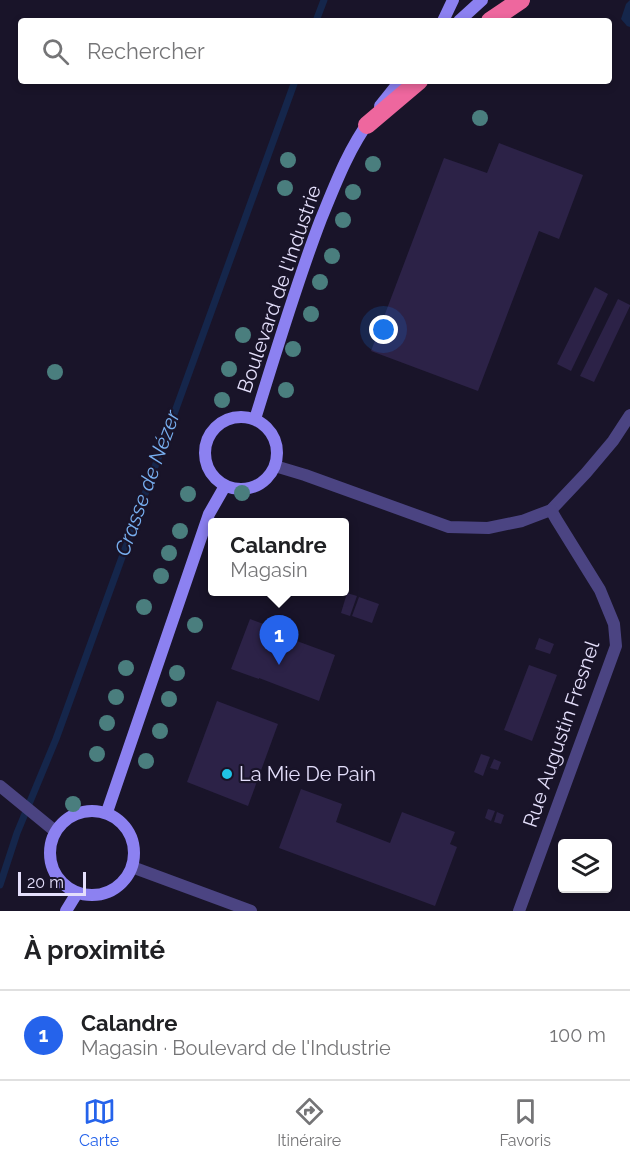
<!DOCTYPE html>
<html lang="fr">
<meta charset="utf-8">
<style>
body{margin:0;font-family:Raleway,sans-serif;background:#f6f6f6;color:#202124}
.controls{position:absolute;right:18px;bottom:18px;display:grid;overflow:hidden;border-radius:6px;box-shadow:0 3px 9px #0003}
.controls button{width:54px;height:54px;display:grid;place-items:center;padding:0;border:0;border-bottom:2px solid #e0e0e0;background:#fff;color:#202124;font:30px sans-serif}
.scale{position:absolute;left:18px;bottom:15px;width:68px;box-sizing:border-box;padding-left:6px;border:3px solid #e4dffb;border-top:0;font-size:16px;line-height:21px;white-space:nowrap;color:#e4dffb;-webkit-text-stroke:4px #191429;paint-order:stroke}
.you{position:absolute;left:384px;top:330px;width:21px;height:21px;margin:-15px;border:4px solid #fff;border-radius:50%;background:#1a73e8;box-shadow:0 0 0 9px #1a73e833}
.badge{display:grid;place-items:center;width:39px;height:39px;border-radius:50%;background:#2563eb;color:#fff;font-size:20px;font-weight:700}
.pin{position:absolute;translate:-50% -50px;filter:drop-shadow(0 2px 3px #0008)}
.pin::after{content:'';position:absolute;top:32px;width:21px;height:18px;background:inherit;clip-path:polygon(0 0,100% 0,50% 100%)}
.popup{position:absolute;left:208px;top:518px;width:141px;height:78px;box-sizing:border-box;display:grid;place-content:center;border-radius:6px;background:#fff;filter:drop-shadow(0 2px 4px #0005);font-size:20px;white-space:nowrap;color:#757577}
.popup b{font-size:22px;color:#202124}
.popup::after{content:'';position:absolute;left:50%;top:100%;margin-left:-12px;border:12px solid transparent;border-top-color:#fff}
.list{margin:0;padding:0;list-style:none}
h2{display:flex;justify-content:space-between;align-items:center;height:78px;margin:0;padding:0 24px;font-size:26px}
h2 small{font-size:20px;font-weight:400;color:#757577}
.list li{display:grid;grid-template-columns:39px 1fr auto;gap:18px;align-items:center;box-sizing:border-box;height:90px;padding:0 24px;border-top:2px solid #e0e0e0}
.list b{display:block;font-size:22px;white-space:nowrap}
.list p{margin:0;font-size:20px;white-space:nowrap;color:#757577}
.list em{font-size:20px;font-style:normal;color:#757577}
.icon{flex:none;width:33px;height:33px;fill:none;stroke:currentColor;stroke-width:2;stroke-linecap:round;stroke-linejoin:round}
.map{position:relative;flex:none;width:630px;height:911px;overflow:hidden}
.search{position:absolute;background:#fff;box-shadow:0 3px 9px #0003;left:18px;right:18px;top:18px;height:66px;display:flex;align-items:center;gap:15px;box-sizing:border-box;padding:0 21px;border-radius:6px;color:#757577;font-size:22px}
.sheet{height:168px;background:#fff}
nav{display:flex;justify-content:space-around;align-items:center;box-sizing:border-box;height:84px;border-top:2px solid #e0e0e0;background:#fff;font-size:16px;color:#757577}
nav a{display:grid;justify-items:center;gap:3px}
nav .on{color:#2563eb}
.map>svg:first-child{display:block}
.water{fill:#15264b}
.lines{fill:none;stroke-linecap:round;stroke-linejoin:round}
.stream{stroke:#15264b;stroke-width:7}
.building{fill:#2c2247}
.street{stroke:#4b4482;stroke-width:12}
.secondary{stroke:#8c81f1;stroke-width:12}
.highway{stroke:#ee679e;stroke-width:18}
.tree{fill:#4a7e7e}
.poi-dot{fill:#20c3e6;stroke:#191429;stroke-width:2}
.labels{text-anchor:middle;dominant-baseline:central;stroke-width:4.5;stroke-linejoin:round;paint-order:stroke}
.street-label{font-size:20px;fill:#e4dffb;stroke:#191429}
.poi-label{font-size:20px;fill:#e4dffb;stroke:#191429;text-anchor:start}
.water-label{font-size:21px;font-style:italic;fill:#78aff0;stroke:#191429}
</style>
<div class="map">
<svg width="630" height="911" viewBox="0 0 630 911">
<rect width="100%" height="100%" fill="#191429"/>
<!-- water -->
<polygon class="water" points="630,0 630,27 627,26 621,19 626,4"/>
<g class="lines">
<!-- stream -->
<g class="stream">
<polyline points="316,21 324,0"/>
<polyline points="0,885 17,833 56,739 295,81"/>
</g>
</g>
<!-- building -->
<g class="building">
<polygon points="499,143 583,175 559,239 539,231 478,391 371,351 444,158 487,173"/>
<polygon points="595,287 608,294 571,371 557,364"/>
<polygon points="618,299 630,305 630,306 594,382 580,376"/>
<polygon points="347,593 357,596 350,616 341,613"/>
<polygon points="359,597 379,604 372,623 352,616"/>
<polygon points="250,619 277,629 275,633 335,655 319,701 259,678 259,679 231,669"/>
<polygon points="539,638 554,644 550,654 535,649"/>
<polygon points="529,665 557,675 532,741 504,730"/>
<polygon points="217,701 278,724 248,806 187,782"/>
<polygon points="481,754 490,757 483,776 474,772"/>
<polygon points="494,759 501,762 498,770 490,768"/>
<polygon points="301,789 342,804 336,822 390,843 402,812 455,832 450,844 457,847 435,906 279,848"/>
<polygon points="488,809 495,811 491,821 485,818"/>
<polygon points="497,812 504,815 501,824 494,822"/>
</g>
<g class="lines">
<!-- street -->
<g class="street">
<polyline points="275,466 305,475 449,527 488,528 522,521 551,510 586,473 613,441 630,415"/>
<polyline points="0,786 55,831"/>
<polyline points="132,867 251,911"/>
<polyline points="519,911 616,646 614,624 600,590 556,519 551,510"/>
</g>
<!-- secondary -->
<g class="secondary">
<polyline points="443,21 453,0"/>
<polyline points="459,21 482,0"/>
<polyline points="380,106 400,81"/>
<circle cx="241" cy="453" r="36"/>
<path d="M 255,419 C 276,352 296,284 321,219 C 335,185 348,150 370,120"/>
<circle cx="92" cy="853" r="42"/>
<polyline points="107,812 209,514 225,486"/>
<polyline points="66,911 77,893"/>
</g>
<!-- highway -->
<g class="highway">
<polyline points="490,21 521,0"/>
<polyline points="367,125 419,81"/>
</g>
</g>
<!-- trees -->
<g class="tree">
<circle cx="480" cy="118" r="8"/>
<circle cx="288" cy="160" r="8"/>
<circle cx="373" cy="164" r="8"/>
<circle cx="285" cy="188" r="8"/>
<circle cx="353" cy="192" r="8"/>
<circle cx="343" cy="220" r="8"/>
<circle cx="332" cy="256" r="8"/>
<circle cx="320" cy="282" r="8"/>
<circle cx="311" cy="314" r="8"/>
<circle cx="243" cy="335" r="8"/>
<circle cx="293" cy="349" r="8"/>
<circle cx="229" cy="369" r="8"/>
<circle cx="55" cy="372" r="8"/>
<circle cx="286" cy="390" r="8"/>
<circle cx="222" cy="400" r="8"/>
<circle cx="242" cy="493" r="8"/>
<circle cx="188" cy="494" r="8"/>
<circle cx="180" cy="531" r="8"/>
<circle cx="169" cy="553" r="8"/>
<circle cx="161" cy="576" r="8"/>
<circle cx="144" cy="607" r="8"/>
<circle cx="195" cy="625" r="8"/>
<circle cx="126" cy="668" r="8"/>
<circle cx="177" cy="673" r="8"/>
<circle cx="116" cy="697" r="8"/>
<circle cx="169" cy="699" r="8"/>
<circle cx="107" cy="723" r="8"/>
<circle cx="160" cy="731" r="8"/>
<circle cx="97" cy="754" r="8"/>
<circle cx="146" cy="761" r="8"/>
<circle cx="73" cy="804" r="8"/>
</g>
<!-- markers -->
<circle class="poi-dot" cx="227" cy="774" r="6"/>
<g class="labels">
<!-- street labels -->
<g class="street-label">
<text transform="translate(279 289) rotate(-71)">Boulevard de l'Industrie</text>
<text transform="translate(561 734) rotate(-71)">Rue Augustin Fresnel</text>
</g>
<!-- poi labels -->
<g class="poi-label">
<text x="239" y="774">La Mie De Pain</text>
</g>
<!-- water labels -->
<g class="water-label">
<text transform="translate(147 483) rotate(-70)">Crasse de Nézer</text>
</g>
</g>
</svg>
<div class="controls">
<button><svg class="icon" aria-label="layers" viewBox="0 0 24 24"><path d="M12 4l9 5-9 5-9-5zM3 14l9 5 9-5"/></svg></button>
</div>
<div class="scale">20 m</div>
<div class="you"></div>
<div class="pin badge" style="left:279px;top:665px">1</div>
<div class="popup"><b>Calandre</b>Magasin</div>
<div class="search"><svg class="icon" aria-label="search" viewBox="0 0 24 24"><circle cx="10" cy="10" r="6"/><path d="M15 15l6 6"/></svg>Rechercher</div>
</div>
<section class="sheet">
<h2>À proximité<small></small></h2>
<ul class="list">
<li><span class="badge">1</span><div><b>Calandre</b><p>Magasin · Boulevard de l'Industrie</p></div><em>100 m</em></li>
</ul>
</section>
<nav>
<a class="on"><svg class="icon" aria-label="map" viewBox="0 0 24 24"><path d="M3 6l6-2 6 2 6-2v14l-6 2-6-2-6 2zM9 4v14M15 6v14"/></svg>Carte</a>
<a><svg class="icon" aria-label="directions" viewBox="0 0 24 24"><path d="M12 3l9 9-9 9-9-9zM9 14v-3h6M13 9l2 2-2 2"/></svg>Itinéraire</a>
<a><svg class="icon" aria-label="saved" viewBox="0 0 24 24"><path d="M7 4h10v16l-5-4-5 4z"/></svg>Favoris</a>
</nav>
